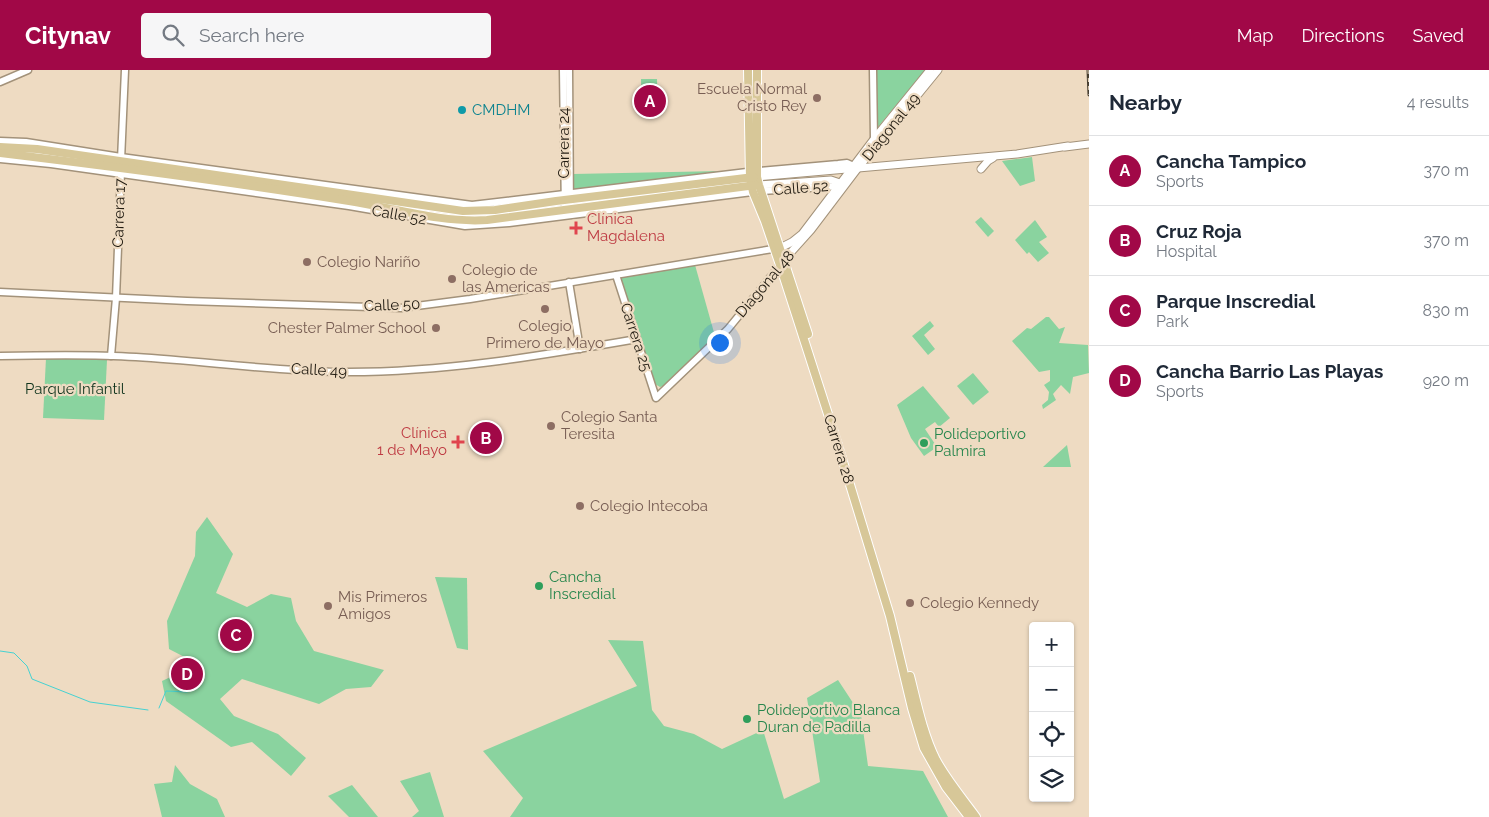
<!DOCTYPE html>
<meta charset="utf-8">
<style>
body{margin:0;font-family:Raleway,sans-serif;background:#f6f6f7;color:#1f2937}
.controls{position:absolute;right:15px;bottom:15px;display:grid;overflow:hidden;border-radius:5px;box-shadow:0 1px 4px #0004}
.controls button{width:45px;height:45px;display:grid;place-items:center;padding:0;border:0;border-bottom:1px solid #e0e1e3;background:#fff;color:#1f2937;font:25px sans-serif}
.you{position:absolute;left:719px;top:272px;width:18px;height:18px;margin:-12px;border:4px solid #fff;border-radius:50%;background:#1a73e8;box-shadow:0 0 0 8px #1a73e833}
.badge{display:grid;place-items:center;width:32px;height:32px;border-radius:50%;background:#a10847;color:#fff;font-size:16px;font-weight:700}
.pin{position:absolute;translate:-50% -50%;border:2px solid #fff;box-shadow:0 1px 5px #0006}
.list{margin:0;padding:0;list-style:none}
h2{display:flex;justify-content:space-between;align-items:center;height:65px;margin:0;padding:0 20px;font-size:21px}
h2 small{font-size:16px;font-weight:400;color:#747a83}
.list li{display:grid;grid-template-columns:32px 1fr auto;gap:15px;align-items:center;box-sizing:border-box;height:70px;padding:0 20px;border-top:1px solid #e0e1e3}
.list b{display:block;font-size:19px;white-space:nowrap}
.list p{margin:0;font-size:16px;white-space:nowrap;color:#747a83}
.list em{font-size:16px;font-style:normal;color:#747a83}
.icon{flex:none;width:28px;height:28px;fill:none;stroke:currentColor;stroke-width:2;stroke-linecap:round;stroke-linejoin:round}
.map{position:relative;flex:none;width:1089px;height:747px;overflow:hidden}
header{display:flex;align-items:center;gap:30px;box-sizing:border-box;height:70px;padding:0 25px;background:#a10847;color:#fff}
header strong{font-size:24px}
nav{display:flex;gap:28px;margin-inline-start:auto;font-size:18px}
.search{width:350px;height:45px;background:#f6f6f7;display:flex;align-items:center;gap:12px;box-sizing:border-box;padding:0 18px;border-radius:5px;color:#747a83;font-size:19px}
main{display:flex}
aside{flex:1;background:#fff}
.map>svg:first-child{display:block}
.green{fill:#8ad39f}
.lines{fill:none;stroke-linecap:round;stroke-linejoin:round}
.stream{stroke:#46d2d2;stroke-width:1}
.tertiary-casing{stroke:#a3927a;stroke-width:9}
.secondary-casing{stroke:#a3927a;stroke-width:9}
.primary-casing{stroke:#fff;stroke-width:10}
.tertiary{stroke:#fff;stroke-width:6}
.secondary{stroke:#fff;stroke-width:7}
.primary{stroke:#d7c798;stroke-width:8}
.rail-casing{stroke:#453d30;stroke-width:3}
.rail{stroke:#eedbc2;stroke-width:1;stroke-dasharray:4;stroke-linecap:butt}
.education-dot{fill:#8d6e63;stroke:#eedbc2;stroke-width:2}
.culture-dot{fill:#0f9aa8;stroke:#eedbc2;stroke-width:2}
.health-dot{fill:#e0444e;stroke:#eedbc2;stroke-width:2}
.leisure-dot{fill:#2e9e5b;stroke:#eedbc2;stroke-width:2}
.labels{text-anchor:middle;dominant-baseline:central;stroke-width:4.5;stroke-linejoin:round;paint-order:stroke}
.education-label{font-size:15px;fill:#785e54;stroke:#eedbc2;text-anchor:start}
.culture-label{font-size:15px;fill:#0d838f;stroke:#eedbc2;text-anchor:start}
.street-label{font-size:15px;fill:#211b11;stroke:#eedbc2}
.health-label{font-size:15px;fill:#be3a42;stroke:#eedbc2;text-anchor:start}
.park-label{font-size:15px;fill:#11351e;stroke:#eedbc2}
.leisure-label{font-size:15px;fill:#27864d;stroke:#eedbc2;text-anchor:start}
</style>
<header>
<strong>Citynav</strong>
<div class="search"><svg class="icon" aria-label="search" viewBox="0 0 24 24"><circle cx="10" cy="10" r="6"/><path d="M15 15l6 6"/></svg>Search here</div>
<nav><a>Map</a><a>Directions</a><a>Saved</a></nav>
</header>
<main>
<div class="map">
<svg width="1089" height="747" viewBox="0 0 1089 747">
<rect width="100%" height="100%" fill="#eedbc2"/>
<!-- green -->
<g class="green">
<polygon points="874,0 925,0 874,62"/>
<polygon points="641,9 657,9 658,47 642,46"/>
<polygon points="1032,87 1035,111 1020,116 1002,91"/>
<polygon points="721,101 573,120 573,104"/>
<polygon points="981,147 994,161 988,167 975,152"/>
<polygon points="1035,150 1047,167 1039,172 1049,183 1038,192 1029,182 1027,184 1015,170"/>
<polygon points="695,195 715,266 666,315 660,317 655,314 619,208 656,200"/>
<polygon points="1046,247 1049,247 1059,259 1065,257 1059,273 1088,275 1089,303 1073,307 1070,324 1061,315 1053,324 1056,330 1043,339 1042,335 1048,330 1049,322 1044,315 1050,311 1050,300 1039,302 1012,271 1027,258 1031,259"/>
<polygon points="930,251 934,256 924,265 935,279 928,285 912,266"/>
<polygon points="46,288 107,290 104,350 43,348"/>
<polygon points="973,303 989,322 973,335 957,316"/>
<polygon points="923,316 950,348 939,357 935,352 925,359 937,377 924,386 911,368 897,335"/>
<polygon points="1067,375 1071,397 1043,397"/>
<polygon points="207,447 233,484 216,523 247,537 271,524 291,528 296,551 314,581 384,600 371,617 346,619 319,634 242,609 220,629 234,646 278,664 306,688 291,706 252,672 231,677 166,631 162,611 198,594 169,579 167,551 195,486 196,462"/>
<polygon points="435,507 467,508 468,580 457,578"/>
<polygon points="608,570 643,571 652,640 664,656 694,664 722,679 763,660 784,729 820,712 807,628 838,610 861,645 868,696 923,701 948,747 510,747 523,728 483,681 637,616"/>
<polygon points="175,695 190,714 217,729 225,747 162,747 154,714 172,712"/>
<polygon points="430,702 444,747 412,747 419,741 400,711"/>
<polygon points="352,715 378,747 349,747 328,726"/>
</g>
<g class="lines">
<!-- stream -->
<g class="stream">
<polyline points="0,581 14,583 27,596 32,609 90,632 148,640"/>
<polyline points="159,638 166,621 187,622"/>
</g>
<!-- tertiary casing -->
<g class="tertiary-casing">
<g id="tertiary">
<polyline points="563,0 565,144"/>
<polyline points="569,0 570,144"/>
<polyline points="873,0 874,69"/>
<polyline points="0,12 28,0"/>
<polyline points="0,71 26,72 121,87 472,135 747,102 838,94 847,93 858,98"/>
<polyline points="0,89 51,94 349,136 465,156 509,153 760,121 841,116"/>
<polyline points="121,90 125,0"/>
<polyline points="616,205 656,328 728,259 782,193"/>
<polyline points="569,212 580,279"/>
<polyline points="0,222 187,231 401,238 470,229 779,178"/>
<path d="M 0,286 C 45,285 91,284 136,287 C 204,291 272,301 340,302 C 440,303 539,286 637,269"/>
<polyline points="111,286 116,228 121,102"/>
</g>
</g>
<!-- secondary casing -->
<g class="secondary-casing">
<g id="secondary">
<polyline points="1065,77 1089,74"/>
<polyline points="981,99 988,91 993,88"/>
<polyline points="757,107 1017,84 1068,76"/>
<polyline points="759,115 831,110 843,114"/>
<polyline points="780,178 792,172 802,164 874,69 930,0"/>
<polyline points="784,190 811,160 858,98 938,0"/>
</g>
</g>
<!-- primary casing -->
<g class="primary-casing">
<g id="primary">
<polyline points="748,0 750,108 753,122 765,151 780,195 837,372 890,546 912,638 924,678 946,717 969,747"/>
<polyline points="757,0 757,107 759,115 808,264"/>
<polyline points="0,77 37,79 463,141 495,140 556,131 754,107"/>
<path d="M 0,83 C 116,97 233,112 349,131 C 394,138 441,153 487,150 L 756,115"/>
<path d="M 910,606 C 917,634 923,664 936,690 C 947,710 962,728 976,747"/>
</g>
</g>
<!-- tertiary -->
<use href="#tertiary" class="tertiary"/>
<!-- secondary -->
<use href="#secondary" class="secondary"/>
<!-- primary -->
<use href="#primary" class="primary"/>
<!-- rail casing -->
<g class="rail-casing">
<polyline id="rail" points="1088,0 1089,25"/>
</g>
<!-- rail -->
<use href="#rail" class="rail"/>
</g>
<!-- markers -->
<g class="education-dot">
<circle cx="817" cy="28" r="5"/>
<circle cx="307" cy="192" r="5"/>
<circle cx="452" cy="209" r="5"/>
<circle cx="545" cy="239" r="5"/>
<circle cx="436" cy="258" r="5"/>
<circle cx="551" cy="356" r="5"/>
<circle cx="580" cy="436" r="5"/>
<circle cx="910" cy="533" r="5"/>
<circle cx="328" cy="536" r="5"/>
</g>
<circle class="culture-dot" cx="462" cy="40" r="5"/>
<g class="health-dot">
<path d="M573.5 150.5h5v5h5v5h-5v5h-5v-5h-5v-5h5z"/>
<path d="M455.5 364.5h5v5h5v5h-5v5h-5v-5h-5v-5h5z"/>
</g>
<g class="leisure-dot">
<circle cx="924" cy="373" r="5"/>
<circle cx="539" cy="516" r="5"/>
<circle cx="747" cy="649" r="5"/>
</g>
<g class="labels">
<!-- education labels -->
<g class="education-label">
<text x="807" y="19" text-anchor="end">Escuela Normal<tspan x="807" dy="17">Cristo Rey</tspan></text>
<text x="317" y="192">Colegio Nariño</text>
<text x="462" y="200">Colegio de<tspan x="462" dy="17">las Americas</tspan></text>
<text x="545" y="256" text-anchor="middle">Colegio<tspan x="545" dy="17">Primero de Mayo</tspan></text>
<text x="426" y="258" text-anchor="end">Chester Palmer School</text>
<text x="561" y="347">Colegio Santa<tspan x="561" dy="17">Teresita</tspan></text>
<text x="590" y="436">Colegio Intecoba</text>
<text x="338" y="527">Mis Primeros<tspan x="338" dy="17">Amigos</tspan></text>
<text x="920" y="533">Colegio Kennedy</text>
</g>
<!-- culture labels -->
<g class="culture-label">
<text x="472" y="40">CMDHM</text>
</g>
<!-- street labels -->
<g class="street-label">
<text transform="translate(891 57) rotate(-51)">Diagonal 49</text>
<text transform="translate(564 73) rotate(-90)">Carrera 24</text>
<text transform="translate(801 118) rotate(-4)">Calle 52</text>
<text transform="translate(119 143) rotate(-88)">Carrera 17</text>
<text transform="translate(399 145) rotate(10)">Calle 52</text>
<text transform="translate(765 214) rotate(-50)">Diagonal 48</text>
<text transform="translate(392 235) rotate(-2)">Calle 50</text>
<text transform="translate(636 267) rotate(72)">Carrera 25</text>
<text transform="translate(319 300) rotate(3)">Calle 49</text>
<text transform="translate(839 379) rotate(73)">Carrera 28</text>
</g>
<!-- health labels -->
<g class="health-label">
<text x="587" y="149">Clínica<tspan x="587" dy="17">Magdalena</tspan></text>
<text x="447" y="363" text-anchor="end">Clínica<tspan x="447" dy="17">1 de Mayo</tspan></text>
</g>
<!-- park labels -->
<g class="park-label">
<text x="75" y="319">Parque Infantil</text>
</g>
<!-- leisure labels -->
<g class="leisure-label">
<text x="934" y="364">Polideportivo<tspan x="934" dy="17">Palmira</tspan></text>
<text x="549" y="507">Cancha<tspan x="549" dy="17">Inscredial</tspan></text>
<text x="757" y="640">Polideportivo Blanca<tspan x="757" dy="17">Duran de Padilla</tspan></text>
</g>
</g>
</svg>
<div class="controls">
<button>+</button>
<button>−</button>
<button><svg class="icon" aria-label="locate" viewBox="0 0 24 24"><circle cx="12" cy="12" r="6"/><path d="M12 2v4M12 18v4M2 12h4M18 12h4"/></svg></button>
<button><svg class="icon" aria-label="layers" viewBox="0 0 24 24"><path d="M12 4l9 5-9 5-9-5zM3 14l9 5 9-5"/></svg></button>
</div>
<div class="you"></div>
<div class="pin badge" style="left:650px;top:31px">A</div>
<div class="pin badge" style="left:486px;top:368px">B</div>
<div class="pin badge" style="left:236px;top:565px">C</div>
<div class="pin badge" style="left:187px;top:604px">D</div>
</div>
<aside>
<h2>Nearby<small>4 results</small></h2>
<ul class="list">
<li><span class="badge">A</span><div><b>Cancha Tampico</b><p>Sports</p></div><em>370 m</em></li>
<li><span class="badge">B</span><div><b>Cruz Roja</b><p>Hospital</p></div><em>370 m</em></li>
<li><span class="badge">C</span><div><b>Parque Inscredial</b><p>Park</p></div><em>830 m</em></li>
<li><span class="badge">D</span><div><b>Cancha Barrio Las Playas</b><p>Sports</p></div><em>920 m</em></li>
</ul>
</aside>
</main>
